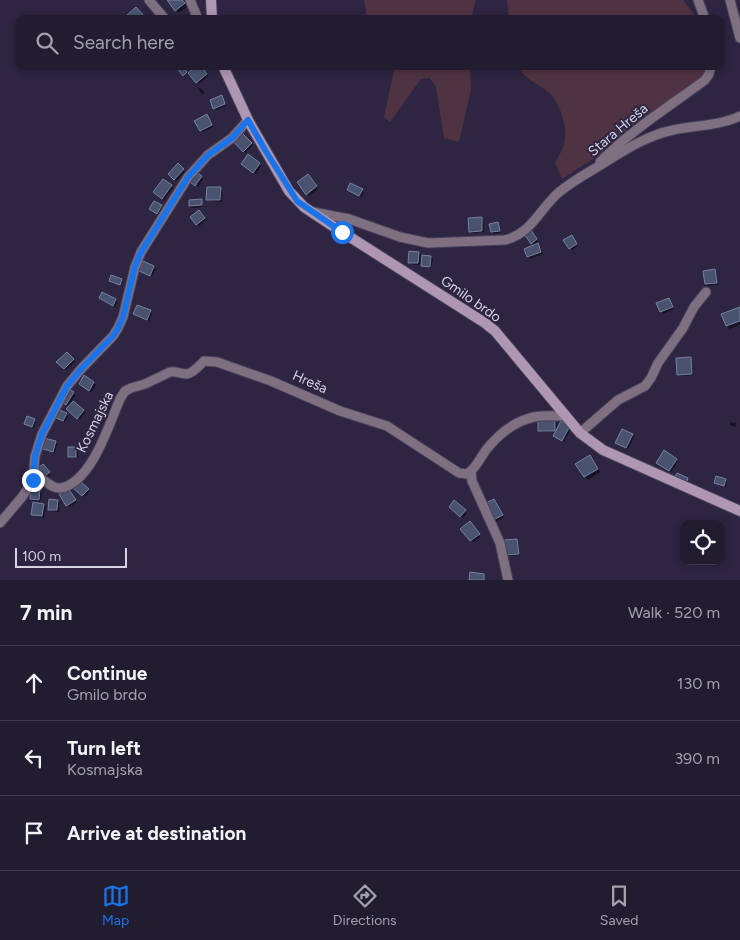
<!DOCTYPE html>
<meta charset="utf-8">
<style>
body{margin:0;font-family:Figtree,sans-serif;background:#2a2539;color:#f1f3f6}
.controls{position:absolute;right:15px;bottom:15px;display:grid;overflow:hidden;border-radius:10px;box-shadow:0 2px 8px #0003}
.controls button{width:45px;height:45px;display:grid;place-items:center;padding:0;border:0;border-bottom:1px solid #3f3a4d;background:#221c31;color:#f1f3f6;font:25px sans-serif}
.scale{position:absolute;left:15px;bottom:12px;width:112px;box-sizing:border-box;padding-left:5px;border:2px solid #d6d3e4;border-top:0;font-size:14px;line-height:18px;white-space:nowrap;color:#d6d3e4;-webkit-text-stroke:4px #2d2541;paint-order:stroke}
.stop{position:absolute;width:15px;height:15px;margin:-11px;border:4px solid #1a73e8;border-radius:50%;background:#fff}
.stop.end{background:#1a73e8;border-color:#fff;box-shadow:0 1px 5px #0008}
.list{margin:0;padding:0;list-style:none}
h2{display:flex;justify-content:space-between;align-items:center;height:65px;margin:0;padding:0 20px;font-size:21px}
h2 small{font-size:16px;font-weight:400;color:#a2a1ab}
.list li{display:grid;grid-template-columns:32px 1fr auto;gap:15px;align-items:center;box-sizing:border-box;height:75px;padding:0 20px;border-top:1px solid #3f3a4d}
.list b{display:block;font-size:19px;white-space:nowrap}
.list p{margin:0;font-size:16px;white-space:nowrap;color:#a2a1ab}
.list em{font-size:16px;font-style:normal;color:#a2a1ab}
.icon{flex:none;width:28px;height:28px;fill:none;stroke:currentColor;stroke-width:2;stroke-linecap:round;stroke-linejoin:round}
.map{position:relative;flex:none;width:740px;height:580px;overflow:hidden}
.search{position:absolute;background:#221c31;box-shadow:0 2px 8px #0003;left:15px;right:15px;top:15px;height:55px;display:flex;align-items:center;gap:12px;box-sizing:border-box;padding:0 18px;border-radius:10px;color:#a2a1ab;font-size:19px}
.sheet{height:290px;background:#221c31}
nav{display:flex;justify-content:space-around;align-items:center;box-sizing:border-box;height:70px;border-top:1px solid #3f3a4d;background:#221c31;font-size:14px;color:#a2a1ab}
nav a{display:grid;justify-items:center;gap:2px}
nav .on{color:#1a73e8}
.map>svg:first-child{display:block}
.green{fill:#503342}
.shadow{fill:#0007}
.building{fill:#495370;stroke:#7681a0}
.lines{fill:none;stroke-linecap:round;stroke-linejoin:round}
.minor-casing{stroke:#48415b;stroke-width:11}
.secondary-casing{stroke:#48415b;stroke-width:12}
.minor{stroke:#7f7081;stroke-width:9}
.secondary{stroke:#af96b3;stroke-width:10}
.route{stroke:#1a73e8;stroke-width:6}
.labels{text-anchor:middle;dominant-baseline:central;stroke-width:4;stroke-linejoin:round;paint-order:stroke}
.street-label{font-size:14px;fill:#d6d3e4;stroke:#2d2541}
</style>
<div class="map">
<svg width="740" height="580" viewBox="0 0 740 580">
<rect width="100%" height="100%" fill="#2d2541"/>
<!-- green -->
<g class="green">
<polygon points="364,0 476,0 471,19 367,19"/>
<polygon points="507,0 683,0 698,19 509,19"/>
<polygon points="395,66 470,66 471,90 459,142 444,138 436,87 430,78 421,79 390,122 384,117"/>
<path d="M 517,66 L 707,66 L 703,76 L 645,117 L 605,151 L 562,179 L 555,163 C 558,157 562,151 564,145 C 569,129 560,101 547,91 C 536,83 524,78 517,66 Z"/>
</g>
<!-- shadow -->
<g class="shadow">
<polygon points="169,0 182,0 187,7 179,13"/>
<polygon points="200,66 208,76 199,84 190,73"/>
<polygon points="200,88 205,93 202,94 198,89"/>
<polygon points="221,97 226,106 216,110 214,108"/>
<polygon points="209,118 213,127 203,132 201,131"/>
<polygon points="241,133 253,145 245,153 234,140"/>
<polygon points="248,156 261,166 256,174 244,166"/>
<polygon points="178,165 185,172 176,181 169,174"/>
<polygon points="196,173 203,179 198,187 193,183"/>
<polygon points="310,177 318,189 309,196 307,194"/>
<polygon points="171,186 173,188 164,200 157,194"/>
<polygon points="220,188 222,190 222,202 210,201 208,199"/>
<polygon points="349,190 362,190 364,192 362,197"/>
<polygon points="201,200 203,207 192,208 190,206"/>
<polygon points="161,206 163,208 159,215 153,211"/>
<polygon points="199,212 206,220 199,226 192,217"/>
<polygon points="481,218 483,220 484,232 472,233 470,231"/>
<polygon points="498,223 501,233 494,234 492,232"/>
<polygon points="533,234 538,242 536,243 540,247 543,254 530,259 526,249 535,246 532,243"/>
<polygon points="573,238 578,246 572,250 570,248"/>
<polygon points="419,253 421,255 420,262 431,257 433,259 431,268 424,267 420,263 420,265 411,264 409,262"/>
<polygon points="143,263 156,269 152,277 142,272"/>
<polygon points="714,270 716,272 718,284 708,286 706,284"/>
<polygon points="103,293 118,302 115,307 100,298"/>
<polygon points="669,299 674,309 663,314 658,304"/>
<polygon points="740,308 740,325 730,329 727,326"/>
<polygon points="150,311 152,313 149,321 135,314"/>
<polygon points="67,354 75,362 66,370 58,362"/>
<polygon points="691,358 692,360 693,375 681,376 679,374"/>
<polygon points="84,377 96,385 91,392 82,386"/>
<polygon points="70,391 76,395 72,401 85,413 80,420 67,409 69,407 65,404"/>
<polygon points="66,414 68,416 65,422 57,417"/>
<polygon points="34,420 36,422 34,428 27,425"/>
<polygon points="555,420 557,422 557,432 569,427 571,429 564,442 554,436 557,432 542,432 540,430"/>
<polygon points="730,422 736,423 736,427 730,425"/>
<polygon points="632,435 634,437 628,449 616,443"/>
<polygon points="55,442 57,444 55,453 42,448"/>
<polygon points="76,449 78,451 78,458 71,458 69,456"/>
<polygon points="593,460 600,472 588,480 585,476"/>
<polygon points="676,460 678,461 671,472 660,465"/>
<polygon points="43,466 51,475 47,478 39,470"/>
<polygon points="725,480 727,482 726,487 716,483"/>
<polygon points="80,482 90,491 85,497 74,488"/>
<polygon points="40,491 42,493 40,502 33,501 31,499"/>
<polygon points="70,491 77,502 69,507 67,505"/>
<polygon points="58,501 60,503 59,512 52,511 50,509"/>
<polygon points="455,502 467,513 463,518 450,507"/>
<polygon points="496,502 504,517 496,522 494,520"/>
<polygon points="44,505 46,507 44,518 34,516 32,514"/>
<polygon points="472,525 480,537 473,542 462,529"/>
<polygon points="517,540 518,542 520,555 509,556 507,554"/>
</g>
<!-- building -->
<g class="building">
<polygon points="167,0 182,0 185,3 175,11"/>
<polygon points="136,7 144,16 141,19 130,19 127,15"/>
<polygon points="179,66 182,66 187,72 183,76 177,68"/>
<polygon points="196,66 201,66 207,74 196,83 188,73"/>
<polygon points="222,95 225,104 213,109 210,100"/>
<polygon points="207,114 212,125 200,131 194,121"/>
<polygon points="241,132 252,143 243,152 232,140"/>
<polygon points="248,154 260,163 253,173 241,164"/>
<polygon points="178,163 184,169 174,180 168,174"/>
<polygon points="196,172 202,176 195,186 189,181"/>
<polygon points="308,174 317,186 306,195 297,182"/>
<polygon points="163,179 172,185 162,199 153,192"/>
<polygon points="350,183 363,189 359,196 347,190"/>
<polygon points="207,187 221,187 220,200 206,200"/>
<polygon points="202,199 202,205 189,206 189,200"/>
<polygon points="154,201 162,205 157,214 149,209"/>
<polygon points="199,210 205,218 196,225 190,217"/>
<polygon points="482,217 482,231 469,232 468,218"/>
<polygon points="498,222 500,231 491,232 489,224"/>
<polygon points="531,230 537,239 531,244 525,235"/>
<polygon points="572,235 577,244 569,249 563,240"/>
<polygon points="538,243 541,252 527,257 524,249"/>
<polygon points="409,251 419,252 418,263 408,263"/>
<polygon points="422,255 431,256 430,267 421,266"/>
<polygon points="143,261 154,266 150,276 139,271"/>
<polygon points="715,269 717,283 705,284 703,271"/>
<polygon points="111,275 122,279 120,285 109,281"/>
<polygon points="102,292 116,299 113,306 99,298"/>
<polygon points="669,298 673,307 660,312 656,303"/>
<polygon points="137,305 151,310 147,320 133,314"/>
<polygon points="740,307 740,321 726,326 721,314"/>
<polygon points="67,352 74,359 64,369 56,362"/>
<polygon points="691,357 692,374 677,375 676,358"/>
<polygon points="84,375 94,382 89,391 79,384"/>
<polygon points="69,389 74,392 66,405 61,402"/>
<polygon points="73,401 84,410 77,419 66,409"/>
<polygon points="59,410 67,413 63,421 56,418"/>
<polygon points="27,416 35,419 32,427 24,424"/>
<rect x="538" y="419" width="17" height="12"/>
<polygon points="561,421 570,426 562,441 553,436"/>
<polygon points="622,429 633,434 626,448 615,443"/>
<polygon points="44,438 56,441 53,452 40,448"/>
<rect x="68" y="447" width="8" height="10"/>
<polygon points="664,450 677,459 669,471 656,463"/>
<polygon points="590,455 598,469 584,477 575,464"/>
<polygon points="43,464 50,472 44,477 37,469"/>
<polygon points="677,473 688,478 686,484 674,479"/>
<polygon points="716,476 726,479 724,486 714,483"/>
<polygon points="79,480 89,489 82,496 73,488"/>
<polygon points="31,488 40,489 39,500 30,499"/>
<polygon points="68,488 76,500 66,506 59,494"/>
<polygon points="49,499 58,500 57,510 48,510"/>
<polygon points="494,499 503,515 493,520 484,504"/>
<polygon points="454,500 466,510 460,517 449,507"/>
<polygon points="33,502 44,504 42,516 31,515"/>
<polygon points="470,521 480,534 470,541 460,529"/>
<polygon points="517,539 519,554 506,555 504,540"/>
<polygon points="470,572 484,574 484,580 469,580"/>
</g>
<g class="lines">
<!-- minor casing -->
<g class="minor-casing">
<g id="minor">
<polyline points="149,0 165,19"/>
<polyline points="190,0 198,19"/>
<polyline points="698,0 705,19"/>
<polyline points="730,0 740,38"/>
<path d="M 600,162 C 630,131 670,106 705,80 L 709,74 L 711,66"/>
<path d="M 313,212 L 349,219 L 400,237 L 428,243 L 505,240 C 531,234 540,209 558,193 C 569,184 582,176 594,169 C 619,154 644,136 673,130 C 695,125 719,126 740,116"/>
<polyline points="580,433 618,400 645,386 651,378 658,363 683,328 694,307 706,292"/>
<polyline points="471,471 472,481 500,543 508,580"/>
<path d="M 36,476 C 45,479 51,489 61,488 C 92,482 109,424 120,399 L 125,391 L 131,388 L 145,384 L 170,372 C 176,371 181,374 187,374 C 193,373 200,365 204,361 L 217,362 L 271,381 L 340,411 L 387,426 L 459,473 L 467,474 C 476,469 480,458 486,450 C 498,435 515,421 534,417 C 544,415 556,416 566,416"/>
<polyline points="36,476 34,468 35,456 42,434 67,386 82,368 113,336 118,328 123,317 135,267 141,252 188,177 208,155 232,138 248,120"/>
<polyline points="0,523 22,497 36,476"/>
</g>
</g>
<!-- secondary casing -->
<g class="secondary-casing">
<g id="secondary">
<polyline points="211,0 212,19"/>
<polyline points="223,66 249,122 289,191 304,207 331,225 485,323 495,331 580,433 603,450 740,511"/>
</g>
</g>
<!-- minor -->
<use href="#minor" class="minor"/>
<!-- secondary -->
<use href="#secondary" class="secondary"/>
</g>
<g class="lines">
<!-- route -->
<polyline class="route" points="33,480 36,476 34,468 35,456 42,434 67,386 82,368 113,336 118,328 123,317 135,266 141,252 188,177 208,155 232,138 248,120 265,150 297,201 342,232"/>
</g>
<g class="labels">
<!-- street labels -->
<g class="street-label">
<text transform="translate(618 130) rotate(-40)">Stara Hreša</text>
<text transform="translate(471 299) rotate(35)">Gmilo brdo</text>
<text transform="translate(310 382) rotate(24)">Hreša</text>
<text transform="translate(95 422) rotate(-64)">Kosmajska</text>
</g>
</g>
</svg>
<div class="controls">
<button><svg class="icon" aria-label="locate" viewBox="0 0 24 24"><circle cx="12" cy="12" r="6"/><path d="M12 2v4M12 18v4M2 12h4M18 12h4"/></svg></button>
</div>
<div class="scale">100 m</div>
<div class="stop" style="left:342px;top:232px"></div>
<div class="stop end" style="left:33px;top:480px"></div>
<div class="search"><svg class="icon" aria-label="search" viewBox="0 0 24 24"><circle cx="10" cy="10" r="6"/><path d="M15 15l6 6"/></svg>Search here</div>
</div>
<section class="sheet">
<h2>7 min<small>Walk · 520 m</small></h2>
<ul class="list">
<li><svg class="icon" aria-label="ahead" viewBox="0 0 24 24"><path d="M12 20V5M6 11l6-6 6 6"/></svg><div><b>Continue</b><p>Gmilo brdo</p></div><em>130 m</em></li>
<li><svg class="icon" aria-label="left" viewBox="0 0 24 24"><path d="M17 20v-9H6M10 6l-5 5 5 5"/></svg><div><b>Turn left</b><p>Kosmajska</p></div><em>390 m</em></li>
<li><svg class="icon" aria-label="arrive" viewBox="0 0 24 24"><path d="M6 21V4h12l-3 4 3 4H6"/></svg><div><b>Arrive at destination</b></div></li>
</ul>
</section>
<nav>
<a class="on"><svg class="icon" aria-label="map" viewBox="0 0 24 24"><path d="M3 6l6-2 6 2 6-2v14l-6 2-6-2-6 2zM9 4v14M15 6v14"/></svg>Map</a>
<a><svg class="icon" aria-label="directions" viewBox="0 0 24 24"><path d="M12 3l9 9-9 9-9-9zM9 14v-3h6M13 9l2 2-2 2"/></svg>Directions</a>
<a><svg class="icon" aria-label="saved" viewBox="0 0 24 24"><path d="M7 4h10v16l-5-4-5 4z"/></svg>Saved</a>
</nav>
